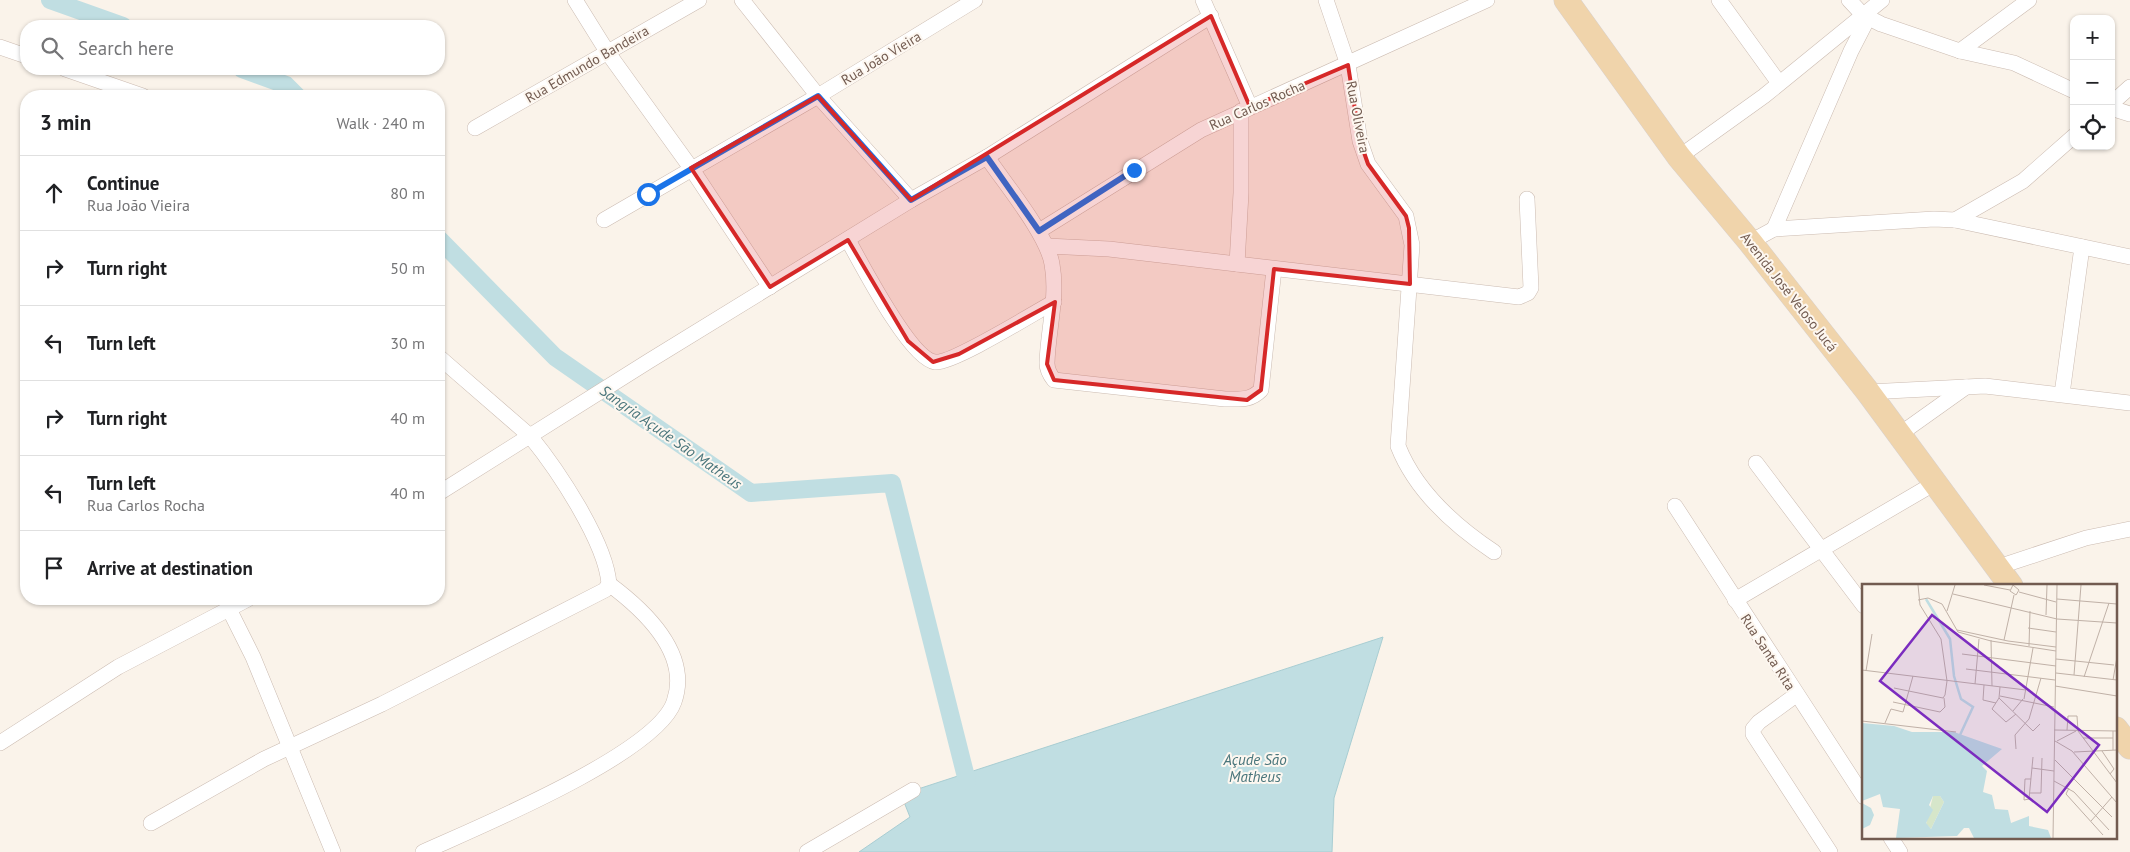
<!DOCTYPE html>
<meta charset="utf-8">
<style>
body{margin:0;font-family:"PT Sans",sans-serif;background:#f2f2f2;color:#202124}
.controls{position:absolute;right:15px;top:15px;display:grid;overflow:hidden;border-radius:10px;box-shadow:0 1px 4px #0004}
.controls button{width:45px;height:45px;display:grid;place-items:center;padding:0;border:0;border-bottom:1px solid #e0e0e0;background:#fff;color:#202124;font:25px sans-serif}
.stop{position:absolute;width:15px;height:15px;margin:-11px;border:4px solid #1a73e8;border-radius:50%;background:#fff}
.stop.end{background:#1a73e8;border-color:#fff;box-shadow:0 1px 5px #0008}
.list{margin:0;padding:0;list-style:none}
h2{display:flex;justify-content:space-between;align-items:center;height:65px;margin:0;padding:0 20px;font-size:21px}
h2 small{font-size:16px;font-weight:400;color:#757577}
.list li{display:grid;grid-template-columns:32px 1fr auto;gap:15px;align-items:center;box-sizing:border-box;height:75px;padding:0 20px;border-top:1px solid #e0e0e0}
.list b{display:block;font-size:19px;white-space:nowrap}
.list p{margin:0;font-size:16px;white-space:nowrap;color:#757577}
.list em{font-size:16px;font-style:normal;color:#757577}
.icon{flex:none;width:28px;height:28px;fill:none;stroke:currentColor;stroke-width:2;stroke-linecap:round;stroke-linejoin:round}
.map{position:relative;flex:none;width:2130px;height:852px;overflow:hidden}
.search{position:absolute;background:#fff;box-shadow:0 1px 4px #0004;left:20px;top:20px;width:425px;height:55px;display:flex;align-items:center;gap:12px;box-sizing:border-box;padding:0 18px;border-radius:20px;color:#757577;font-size:19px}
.panel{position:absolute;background:#fff;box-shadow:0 1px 4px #0004;left:20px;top:90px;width:425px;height:515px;border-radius:20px}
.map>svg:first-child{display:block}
.water{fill:#c0dee2;stroke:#a8cdd2}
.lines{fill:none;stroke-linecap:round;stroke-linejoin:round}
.canal{stroke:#c0dee2;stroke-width:18}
.street-casing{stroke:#cbbbb1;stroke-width:16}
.primary-casing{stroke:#d8d1ce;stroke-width:25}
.street{stroke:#fff;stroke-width:15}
.primary{stroke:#f0d4ab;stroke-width:24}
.route{stroke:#1a73e8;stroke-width:6}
.marked{fill:#d62828;fill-opacity:0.2;stroke:#d62828;stroke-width:4;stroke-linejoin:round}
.labels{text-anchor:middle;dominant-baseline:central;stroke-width:4;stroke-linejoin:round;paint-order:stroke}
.street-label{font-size:14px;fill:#725b50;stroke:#fdf7f0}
.water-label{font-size:15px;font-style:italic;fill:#49757b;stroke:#fdf7f0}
.inset-river{fill:none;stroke:#c0dee2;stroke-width:2.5}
.inset-road{fill:none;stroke:#c0b1a7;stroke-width:1}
.view{fill:#7b2cbf;fill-opacity:0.15;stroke:#7b2cbf;stroke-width:2.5}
.inset-edge{fill:none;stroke:#725b50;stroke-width:2.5}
</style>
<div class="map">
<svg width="2130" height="852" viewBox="0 0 2130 852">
<rect width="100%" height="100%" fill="#faf3ea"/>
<!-- water -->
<polygon class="water" points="1383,637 1334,798 1332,852 859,852 910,817 902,797 915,790"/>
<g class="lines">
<!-- canal -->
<g class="canal">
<polyline points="50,0 123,26"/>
<polyline points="242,69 286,85 297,96"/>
<polyline points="439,239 555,357 751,493 892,483 967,781"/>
</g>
<!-- street casing -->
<g class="street-casing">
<g id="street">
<polyline points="575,0 608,53 691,168 770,287"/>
<polyline points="742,0 818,96 911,200"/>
<polyline points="1203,0 1250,107"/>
<path d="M 1326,0 L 1348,65 L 1360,141 L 1368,164 L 1406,216 L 1412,245 L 1398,446 C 1416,492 1455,526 1494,552"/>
<polyline points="1719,0 1779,83"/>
<polyline points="1849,0 1863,15 1881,24 1960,51 2014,63 2074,91"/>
<polyline points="0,47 26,56"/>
<polyline points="1960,51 2029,0"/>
<polyline points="65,69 143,96"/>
<polyline points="2111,104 2130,87"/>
<polyline points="2111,108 2130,114"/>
<polyline points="475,128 699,0"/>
<path d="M 987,157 C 1005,184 1047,234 1052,264 C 1058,297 1048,329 1047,363 C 1047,370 1050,375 1054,380 L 1225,399 C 1240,399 1250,401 1261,390 L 1274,269"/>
<polyline points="1679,157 1764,96 1882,0"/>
<polyline points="604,220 818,96 975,0"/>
<polyline points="1955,220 2023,181 2074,136"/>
<polyline points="1774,229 1851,51 1868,18"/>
<polyline points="1039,231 1201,130 1487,0"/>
<path d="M 848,240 C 861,263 910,359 935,362 C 952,364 1034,313 1054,302"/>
<polyline points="1750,242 1774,229 1934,219 1955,220 2130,257"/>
<polyline points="1047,246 1109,249 1519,297 1528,293 1531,288 1527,199"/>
<polyline points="1237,264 1241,193 1241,111"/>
<polyline points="1868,392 1985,386 2130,403"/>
<polyline points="2062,394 2082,247"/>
<polyline points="1900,434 1966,387"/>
<polyline points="1756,463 1864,606"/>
<polyline points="439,493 649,361 911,200 987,157 1211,16"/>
<polyline points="1675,506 1864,797"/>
<polyline points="1998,567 2086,538 2130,529"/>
<polyline points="1735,600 1935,483"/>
<polyline points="229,609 253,657 333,852"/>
<polyline points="1796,695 1759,722 1753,729 1753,734 1830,852"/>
<polyline points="0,743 118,667 248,599"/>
<path d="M 151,823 L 264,759 L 382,704 L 605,590 L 609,584 C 606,542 557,469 530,436 L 439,357"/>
<polyline points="1891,838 1900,852"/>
<path d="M 423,852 C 476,828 656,754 674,702 C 691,654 644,610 609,584"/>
<polyline points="807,852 913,790"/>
</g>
</g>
<!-- primary casing -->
<g class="primary-casing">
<g id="primary">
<polyline points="1566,0 1679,157 1750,242 1868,392 2011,586"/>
<polyline points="2116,729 2130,747"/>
</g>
</g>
<!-- street -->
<use href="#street" class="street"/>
<!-- primary -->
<use href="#primary" class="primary"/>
</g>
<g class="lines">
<!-- route -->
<polyline class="route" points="648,194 818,96 911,200 987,157 1039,231 1134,170"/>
</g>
<!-- marked area -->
<path class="marked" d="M 1211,16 L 1250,107 L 1348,65 L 1360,141 L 1368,164 L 1406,216 L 1409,228 L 1410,284 L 1274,269 L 1261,390 L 1247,400 L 1054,380 L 1047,364 L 1055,302 L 959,354 L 933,362 L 908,341 L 848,240 L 770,287 L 691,168 L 818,96 L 911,200 Z"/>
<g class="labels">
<!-- street labels -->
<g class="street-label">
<text transform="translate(881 58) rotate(-31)">Rua João Vieira</text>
<text transform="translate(587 64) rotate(-30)">Rua Edmundo Bandeira</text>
<text transform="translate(1257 105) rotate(-24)">Rua Carlos Rocha</text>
<text transform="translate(1358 117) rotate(79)">Rua Oliveira</text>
<text transform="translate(1789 292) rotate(52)">Avenida José Veloso Jucá</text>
<text transform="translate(1768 652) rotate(57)">Rua Santa Rita</text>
</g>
<!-- water labels -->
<g class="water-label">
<text transform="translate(671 437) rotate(35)">Sangria Açude São Matheus</text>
<text x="1255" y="759">Açude São<tspan x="1255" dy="17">Matheus</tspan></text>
</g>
</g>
<!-- overview -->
<g transform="translate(1862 584)">
<rect width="255" height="255" fill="#faf3ea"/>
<path d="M 71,212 L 78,212 L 82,218 L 69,245 L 64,240 Z" fill="#d6e6ca"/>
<path d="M 0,139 L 32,142 L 50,148 L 92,148 L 140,165 L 120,182 L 125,187 L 121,208 L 130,211 L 133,225 L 146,226 L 149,239 L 167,232 L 167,242 L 186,246 L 189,254 L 112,254 L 107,244 L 102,244 L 95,252 L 34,254 L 38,225 L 21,223 L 18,210 L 0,217 ZM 71,212 L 78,212 L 82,218 L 69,245 L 64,239 L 71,226 L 67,221 ZM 0,219 L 9,224 L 12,231 L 8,241 L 0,245 Z" fill="#c0dee2" fill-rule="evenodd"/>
<path class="inset-river" d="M 64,15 L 88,55 L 92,92 L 99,115 L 111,123 L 98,151"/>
<path class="inset-road" d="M 122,1 L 148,6M 151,1 L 148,7 L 154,11 L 157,6 L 151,1M 157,8 L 194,18M 91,10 L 195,35 L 255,39M 195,15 L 255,20M 56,16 L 66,14 L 80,20 L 96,48 L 129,57 L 194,67M 85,27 L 93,1M 184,31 L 185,1M 166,44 L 194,48M 95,46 L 146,57 L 194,63M 129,56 L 130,102M 142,56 L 152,11M 167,62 L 168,27M 100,70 L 194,82M 194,75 L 252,81M 104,85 L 193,96M 0,86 L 164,106M 4,87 L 10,50M 194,89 L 255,96M 212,91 L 219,1M 222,93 L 247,19M 251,96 L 255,73M 113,100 L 117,55M 122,101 L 121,116 L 134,119M 193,102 L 255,112M 138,103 L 137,114 L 130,125 L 144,138 L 154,130M 32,104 L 81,114 L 83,111 L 85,97 L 79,55 L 58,21 L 56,1M 138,112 L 192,123M 137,114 L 171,147 L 178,140M 162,115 L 171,64M 31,118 L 78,128 L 83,123 L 82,114M 151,127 L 161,115M 0,137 L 94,148M 23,139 L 29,125 L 41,128 L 51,92M 192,146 L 255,147M 205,146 L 206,132 L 215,132 L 216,147 L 255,199M 251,147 L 251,166M 221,154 L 251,154M 193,157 L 210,167 L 255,219M 195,157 L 214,147M 154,165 L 153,151 L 167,135 L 179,94M 240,167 L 252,185 L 248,190M 212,168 L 255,166M 193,176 L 250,233M 170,184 L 192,187M 169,195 L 163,195 L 162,216 L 167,215 L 171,173M 192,197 L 212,208 L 247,246M 207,204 L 204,210 L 241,251M 167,209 L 179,209 L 180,174M 229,237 L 250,213M 191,254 L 195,1"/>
<path class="view" d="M 70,31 L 237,161 L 185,228 L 18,97 Z"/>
<rect width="255" height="255" class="inset-edge"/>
</g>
</svg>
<div class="controls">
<button>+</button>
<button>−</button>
<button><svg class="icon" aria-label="locate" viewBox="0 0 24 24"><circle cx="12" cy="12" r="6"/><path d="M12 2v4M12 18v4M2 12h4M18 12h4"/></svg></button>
</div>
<div class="stop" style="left:648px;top:194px"></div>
<div class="stop end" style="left:1134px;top:170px"></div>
<div class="search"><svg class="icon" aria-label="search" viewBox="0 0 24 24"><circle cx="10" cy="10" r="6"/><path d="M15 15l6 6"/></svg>Search here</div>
<section class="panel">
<h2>3 min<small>Walk · 240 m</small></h2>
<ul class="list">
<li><svg class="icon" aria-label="ahead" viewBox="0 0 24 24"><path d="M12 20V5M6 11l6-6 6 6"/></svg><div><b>Continue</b><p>Rua João Vieira</p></div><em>80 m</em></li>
<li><svg class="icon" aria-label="right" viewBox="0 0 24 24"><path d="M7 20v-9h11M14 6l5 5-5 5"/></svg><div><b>Turn right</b></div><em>50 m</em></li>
<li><svg class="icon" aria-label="left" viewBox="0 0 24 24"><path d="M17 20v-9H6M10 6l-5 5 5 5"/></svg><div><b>Turn left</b></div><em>30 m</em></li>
<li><svg class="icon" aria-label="right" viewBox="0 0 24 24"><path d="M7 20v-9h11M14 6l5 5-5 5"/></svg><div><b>Turn right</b></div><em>40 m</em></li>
<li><svg class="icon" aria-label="left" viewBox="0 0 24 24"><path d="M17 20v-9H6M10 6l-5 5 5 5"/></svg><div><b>Turn left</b><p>Rua Carlos Rocha</p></div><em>40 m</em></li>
<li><svg class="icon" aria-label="arrive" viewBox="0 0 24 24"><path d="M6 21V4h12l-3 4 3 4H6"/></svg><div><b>Arrive at destination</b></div></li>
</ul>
</section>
</div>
